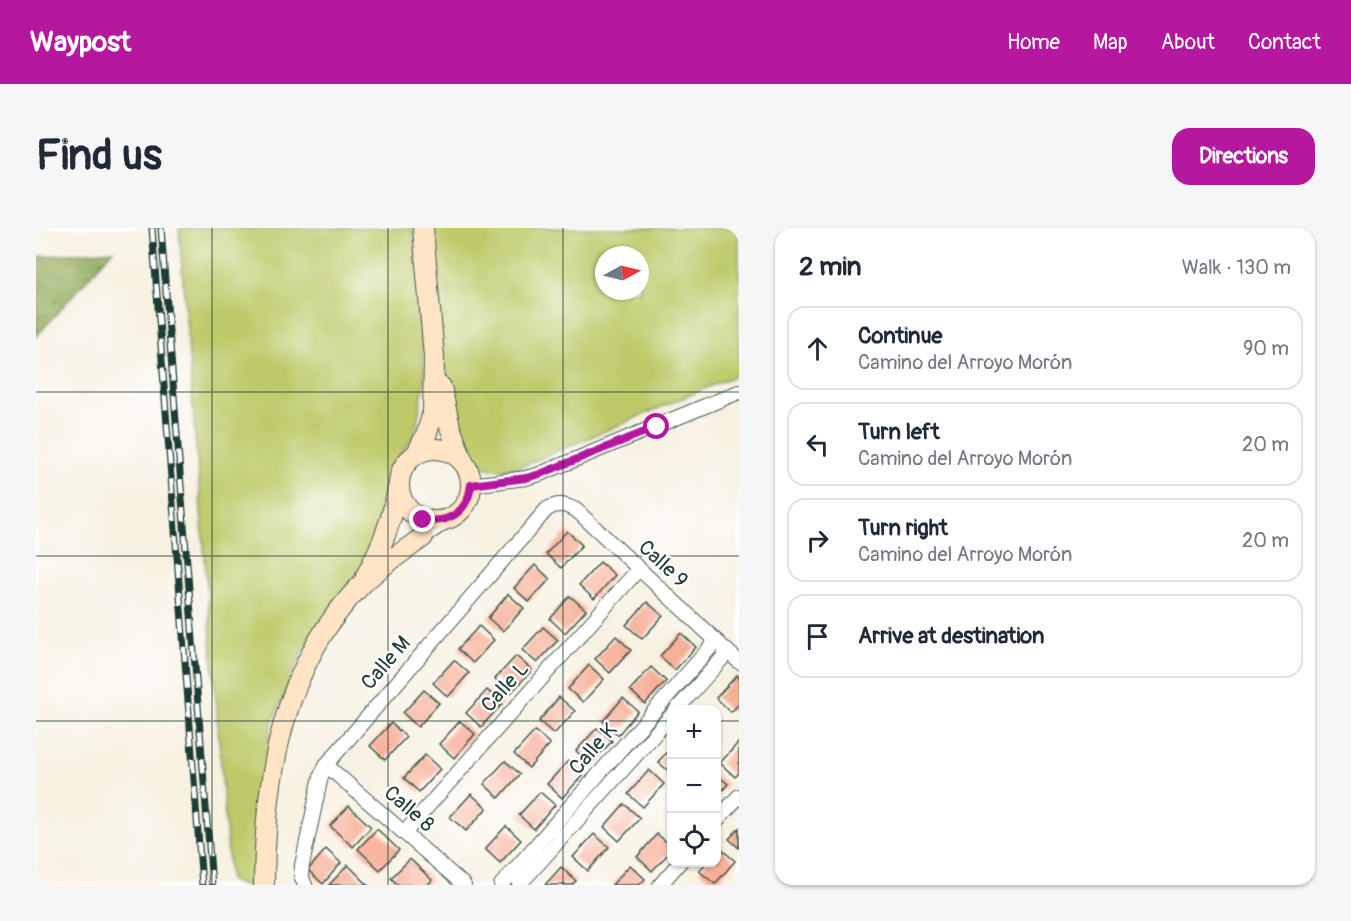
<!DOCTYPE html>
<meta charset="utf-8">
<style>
body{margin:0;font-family:Pangolin,sans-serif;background:#f6f6f7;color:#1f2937}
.controls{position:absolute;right:18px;bottom:18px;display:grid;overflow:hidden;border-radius:12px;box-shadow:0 2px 4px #0004}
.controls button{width:54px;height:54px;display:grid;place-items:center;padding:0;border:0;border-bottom:2px solid #e0e1e3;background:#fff;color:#1f2937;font:30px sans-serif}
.compass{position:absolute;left:559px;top:18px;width:54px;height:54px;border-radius:50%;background:#fff;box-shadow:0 2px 4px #0004;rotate:83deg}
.stop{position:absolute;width:18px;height:18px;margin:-14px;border:4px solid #b5179e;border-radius:50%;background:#fff}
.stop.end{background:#b5179e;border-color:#fff;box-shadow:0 2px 6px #0008}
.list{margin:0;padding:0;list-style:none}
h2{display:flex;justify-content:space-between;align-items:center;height:78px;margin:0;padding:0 24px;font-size:26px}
h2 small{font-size:20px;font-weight:400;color:#747a83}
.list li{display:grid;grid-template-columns:39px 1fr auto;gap:18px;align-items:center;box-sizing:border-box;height:84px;margin:0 12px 12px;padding:0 12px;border:2px solid #e0e1e3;border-radius:18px}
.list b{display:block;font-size:22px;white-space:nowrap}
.list p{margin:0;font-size:20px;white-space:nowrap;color:#747a83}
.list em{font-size:20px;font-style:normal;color:#747a83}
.icon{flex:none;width:33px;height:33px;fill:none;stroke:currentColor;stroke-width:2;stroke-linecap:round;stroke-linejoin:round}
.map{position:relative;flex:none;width:703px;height:657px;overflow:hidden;border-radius:18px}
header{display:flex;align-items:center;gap:36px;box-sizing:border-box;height:84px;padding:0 30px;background:#b5179e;color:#fff}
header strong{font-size:28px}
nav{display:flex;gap:33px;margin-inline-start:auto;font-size:21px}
.intro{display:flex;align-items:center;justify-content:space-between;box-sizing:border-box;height:144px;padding:0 36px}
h1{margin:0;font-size:42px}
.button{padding:15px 27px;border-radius:18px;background:#b5179e;color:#fff;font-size:21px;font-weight:700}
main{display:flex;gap:36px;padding:0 36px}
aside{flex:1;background:#fff;border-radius:18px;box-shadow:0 2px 4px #0004}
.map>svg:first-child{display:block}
.grass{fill:#beca6b;stroke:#6e8450;stroke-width:1.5;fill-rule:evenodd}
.forest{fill:url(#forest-crowns);stroke:#5a764a;stroke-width:1.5}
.building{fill:#f7af96}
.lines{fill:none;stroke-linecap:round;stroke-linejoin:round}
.street-casing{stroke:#3f584e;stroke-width:16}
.secondary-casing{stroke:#3f584e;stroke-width:22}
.street{stroke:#fff;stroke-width:14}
.secondary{stroke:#ffe4c6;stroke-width:20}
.rail-casing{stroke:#1f3d34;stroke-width:7}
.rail{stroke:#fff;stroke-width:4.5;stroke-dasharray:14;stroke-linecap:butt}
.route{stroke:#b5179e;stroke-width:8}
.grid{fill:none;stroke:#1f3d34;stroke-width:1.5;stroke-opacity:0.55}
.labels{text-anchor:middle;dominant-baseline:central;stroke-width:4.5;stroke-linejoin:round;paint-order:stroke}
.street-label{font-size:21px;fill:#1f3d34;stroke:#fff}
</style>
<header>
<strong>Waypost</strong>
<nav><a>Home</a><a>Map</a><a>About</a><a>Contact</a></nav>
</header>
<div class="intro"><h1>Find us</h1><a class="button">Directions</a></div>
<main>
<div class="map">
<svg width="703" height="657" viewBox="0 0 703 657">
<defs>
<pattern id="forest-crowns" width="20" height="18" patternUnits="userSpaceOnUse" patternTransform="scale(1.5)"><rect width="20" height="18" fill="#96ae5f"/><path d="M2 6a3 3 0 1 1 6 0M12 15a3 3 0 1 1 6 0" fill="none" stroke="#7a8f4f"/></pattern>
</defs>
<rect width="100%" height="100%" fill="#fff"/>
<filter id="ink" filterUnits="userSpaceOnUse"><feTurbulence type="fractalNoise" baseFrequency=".0167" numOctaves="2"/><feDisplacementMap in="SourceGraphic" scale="12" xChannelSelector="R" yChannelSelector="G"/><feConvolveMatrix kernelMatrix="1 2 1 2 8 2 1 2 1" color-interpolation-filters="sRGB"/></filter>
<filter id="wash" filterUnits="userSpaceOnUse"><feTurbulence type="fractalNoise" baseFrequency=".008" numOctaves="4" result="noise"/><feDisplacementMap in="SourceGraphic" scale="24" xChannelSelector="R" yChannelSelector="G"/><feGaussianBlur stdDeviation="1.35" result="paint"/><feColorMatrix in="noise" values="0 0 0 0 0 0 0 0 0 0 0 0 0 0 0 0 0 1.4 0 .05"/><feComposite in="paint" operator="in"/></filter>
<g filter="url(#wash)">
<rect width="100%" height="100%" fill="#f7f1e1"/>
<!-- grass -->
<g class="grass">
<polygon points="156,0 377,0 389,150 379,207 357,235 341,301 324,343 298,374 267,422 236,495 223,579 218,657 204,657 194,652 143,1"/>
<path d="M 393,0 L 703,0 L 703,146 L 482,240 C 458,243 450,243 431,227 L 398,129 ZM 568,27 L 604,27 L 604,63 L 568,63 Z"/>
</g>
<!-- forest -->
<polygon class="forest" points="77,22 0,109 0,29"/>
<g id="blocks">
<!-- building -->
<g class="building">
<polygon points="531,303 546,317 525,340 510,326"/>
<polygon points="564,334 579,347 558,371 543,357"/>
<polygon points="499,337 514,351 493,374 478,360"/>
<polygon points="472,366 488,380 467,403 452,390"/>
<polygon points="534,368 550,382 529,405 514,391"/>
<polygon points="611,374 627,388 606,411 590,397"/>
<polygon points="443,398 458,412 437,435 422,421"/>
<polygon points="507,399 522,412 501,435 486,422"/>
<polygon points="645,405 660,419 639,442 624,428"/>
<polygon points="580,408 595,422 574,445 559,431"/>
<polygon points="480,428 496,442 475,465 459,451"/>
<polygon points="418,432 433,445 412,469 397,455"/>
<polygon points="553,437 568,451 547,474 532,461"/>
<polygon points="615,439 630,453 609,476 594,462"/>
<polygon points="701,447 703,449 703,476 695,484 680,470"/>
<polygon points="388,462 403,475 382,499 367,485"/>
<polygon points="451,462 466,476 445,499 430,485"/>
<polygon points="523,469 539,483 518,506 503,493"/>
<polygon points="587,470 602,483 582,507 567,493"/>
<polygon points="424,493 439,506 418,530 403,516"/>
<polygon points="355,495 370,509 349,532 334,518"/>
<polygon points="561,500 576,513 555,536 540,523"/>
<polygon points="499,503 514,516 493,540 478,526"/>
<polygon points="703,514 703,545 699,549 684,535"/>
<polygon points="636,518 636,546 622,534"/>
<polygon points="389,527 404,541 383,564 368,550"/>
<polygon points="469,533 484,546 463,570 448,556"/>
<polygon points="532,533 547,547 526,570 511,556"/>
<polygon points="613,542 628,556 607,579 592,566"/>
<polygon points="680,546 692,556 680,569"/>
<polygon points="504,564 519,577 498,601 483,587"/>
<polygon points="435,566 451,580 430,603 414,589"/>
<polygon points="588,576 604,590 583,613 568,599"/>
<polygon points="313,578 335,599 317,619 294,598"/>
<polygon points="470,598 485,612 464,635 449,621"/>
<polygon points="703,600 703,620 693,611"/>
<polygon points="341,601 363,622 344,642 322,621"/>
<polygon points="558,606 573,619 552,643 537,629"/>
<polygon points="621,606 636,619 636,622 616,643 601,629"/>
<polygon points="684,620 699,633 679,656 663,643 671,634 680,634 680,624"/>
<polygon points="290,621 305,635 287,656 272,642"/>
<polygon points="374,631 396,652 392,657 362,657 355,650"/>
<polygon points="312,637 332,657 293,657"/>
<polygon points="594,637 609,651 603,657 576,657"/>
<polygon points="525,639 540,653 536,657 509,657"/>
</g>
</g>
</g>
<g filter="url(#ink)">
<use href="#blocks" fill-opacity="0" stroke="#3f584e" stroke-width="1.5"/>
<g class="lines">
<!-- street casing -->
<g class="street-casing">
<g id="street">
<polyline points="435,257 490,250 504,246 703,164"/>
<polyline points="387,309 420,287"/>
<polyline points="640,482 692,424"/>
<polyline points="290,537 428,657"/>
<polyline points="680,593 703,568"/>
<polyline points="369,604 602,342"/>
<path d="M 269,657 L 265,648 L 266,637 L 285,548 L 290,537 L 511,281 C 522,275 528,276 540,282 L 703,434"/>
<polyline points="465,657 680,413"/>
<polyline points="483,657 636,487"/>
<polyline points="624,657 644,634"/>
</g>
</g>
<!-- secondary casing -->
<g class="secondary-casing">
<g id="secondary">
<polyline points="405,159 414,199 427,234"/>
<circle cx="399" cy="257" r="36"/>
<polyline points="381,225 391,205 397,183 398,129 387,0"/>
<path d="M 330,348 C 347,315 355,296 362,260"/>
<path d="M 228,657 C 229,549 246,437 326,356 C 344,338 367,324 387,309"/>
</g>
</g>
<!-- street -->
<use href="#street" class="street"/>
<!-- secondary -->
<use href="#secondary" class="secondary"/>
<!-- rail casing -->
<g class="rail-casing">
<g id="rail">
<polyline points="116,0 166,657"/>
<polyline points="125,0 176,657"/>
</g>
</g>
<!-- rail -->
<use href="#rail" class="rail"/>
</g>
</g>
<g class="lines" filter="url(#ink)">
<!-- route -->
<path class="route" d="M 387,292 C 414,296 432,283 435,257 L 490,250 L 504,246 L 621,199"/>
</g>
<!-- grid -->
<path class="grid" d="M 176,0 L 176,657M 352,0 L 352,657M 527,0 L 527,657M 0,164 L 703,164M 0,328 L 703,328M 0,493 L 636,493M 680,493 L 703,493"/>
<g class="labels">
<!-- street labels -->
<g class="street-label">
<text transform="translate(627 336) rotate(43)">Calle 9</text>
<text transform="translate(350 435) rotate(-49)">Calle M</text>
<text transform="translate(469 459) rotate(-48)">Calle L</text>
<text transform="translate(557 521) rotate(-49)">Calle K</text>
<text transform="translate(373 581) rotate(41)">Calle 8</text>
</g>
</g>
</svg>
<div class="controls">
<button>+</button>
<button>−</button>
<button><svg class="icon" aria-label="locate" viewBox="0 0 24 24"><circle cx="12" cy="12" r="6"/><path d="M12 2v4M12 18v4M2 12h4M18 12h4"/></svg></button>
</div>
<svg class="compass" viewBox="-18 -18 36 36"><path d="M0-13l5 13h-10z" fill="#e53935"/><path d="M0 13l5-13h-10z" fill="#747a83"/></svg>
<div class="stop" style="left:621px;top:199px"></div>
<div class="stop end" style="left:387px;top:292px"></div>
</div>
<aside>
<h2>2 min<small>Walk · 130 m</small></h2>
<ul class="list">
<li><svg class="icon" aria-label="ahead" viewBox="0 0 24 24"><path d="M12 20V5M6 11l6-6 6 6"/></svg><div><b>Continue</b><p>Camino del Arroyo Morón</p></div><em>90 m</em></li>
<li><svg class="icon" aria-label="left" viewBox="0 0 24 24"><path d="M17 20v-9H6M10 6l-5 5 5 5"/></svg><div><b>Turn left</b><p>Camino del Arroyo Morón</p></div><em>20 m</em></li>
<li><svg class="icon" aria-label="right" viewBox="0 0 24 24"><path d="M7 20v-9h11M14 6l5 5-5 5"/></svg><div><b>Turn right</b><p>Camino del Arroyo Morón</p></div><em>20 m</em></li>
<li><svg class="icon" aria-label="arrive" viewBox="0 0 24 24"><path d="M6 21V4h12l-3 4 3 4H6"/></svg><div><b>Arrive at destination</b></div></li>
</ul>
</aside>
</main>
